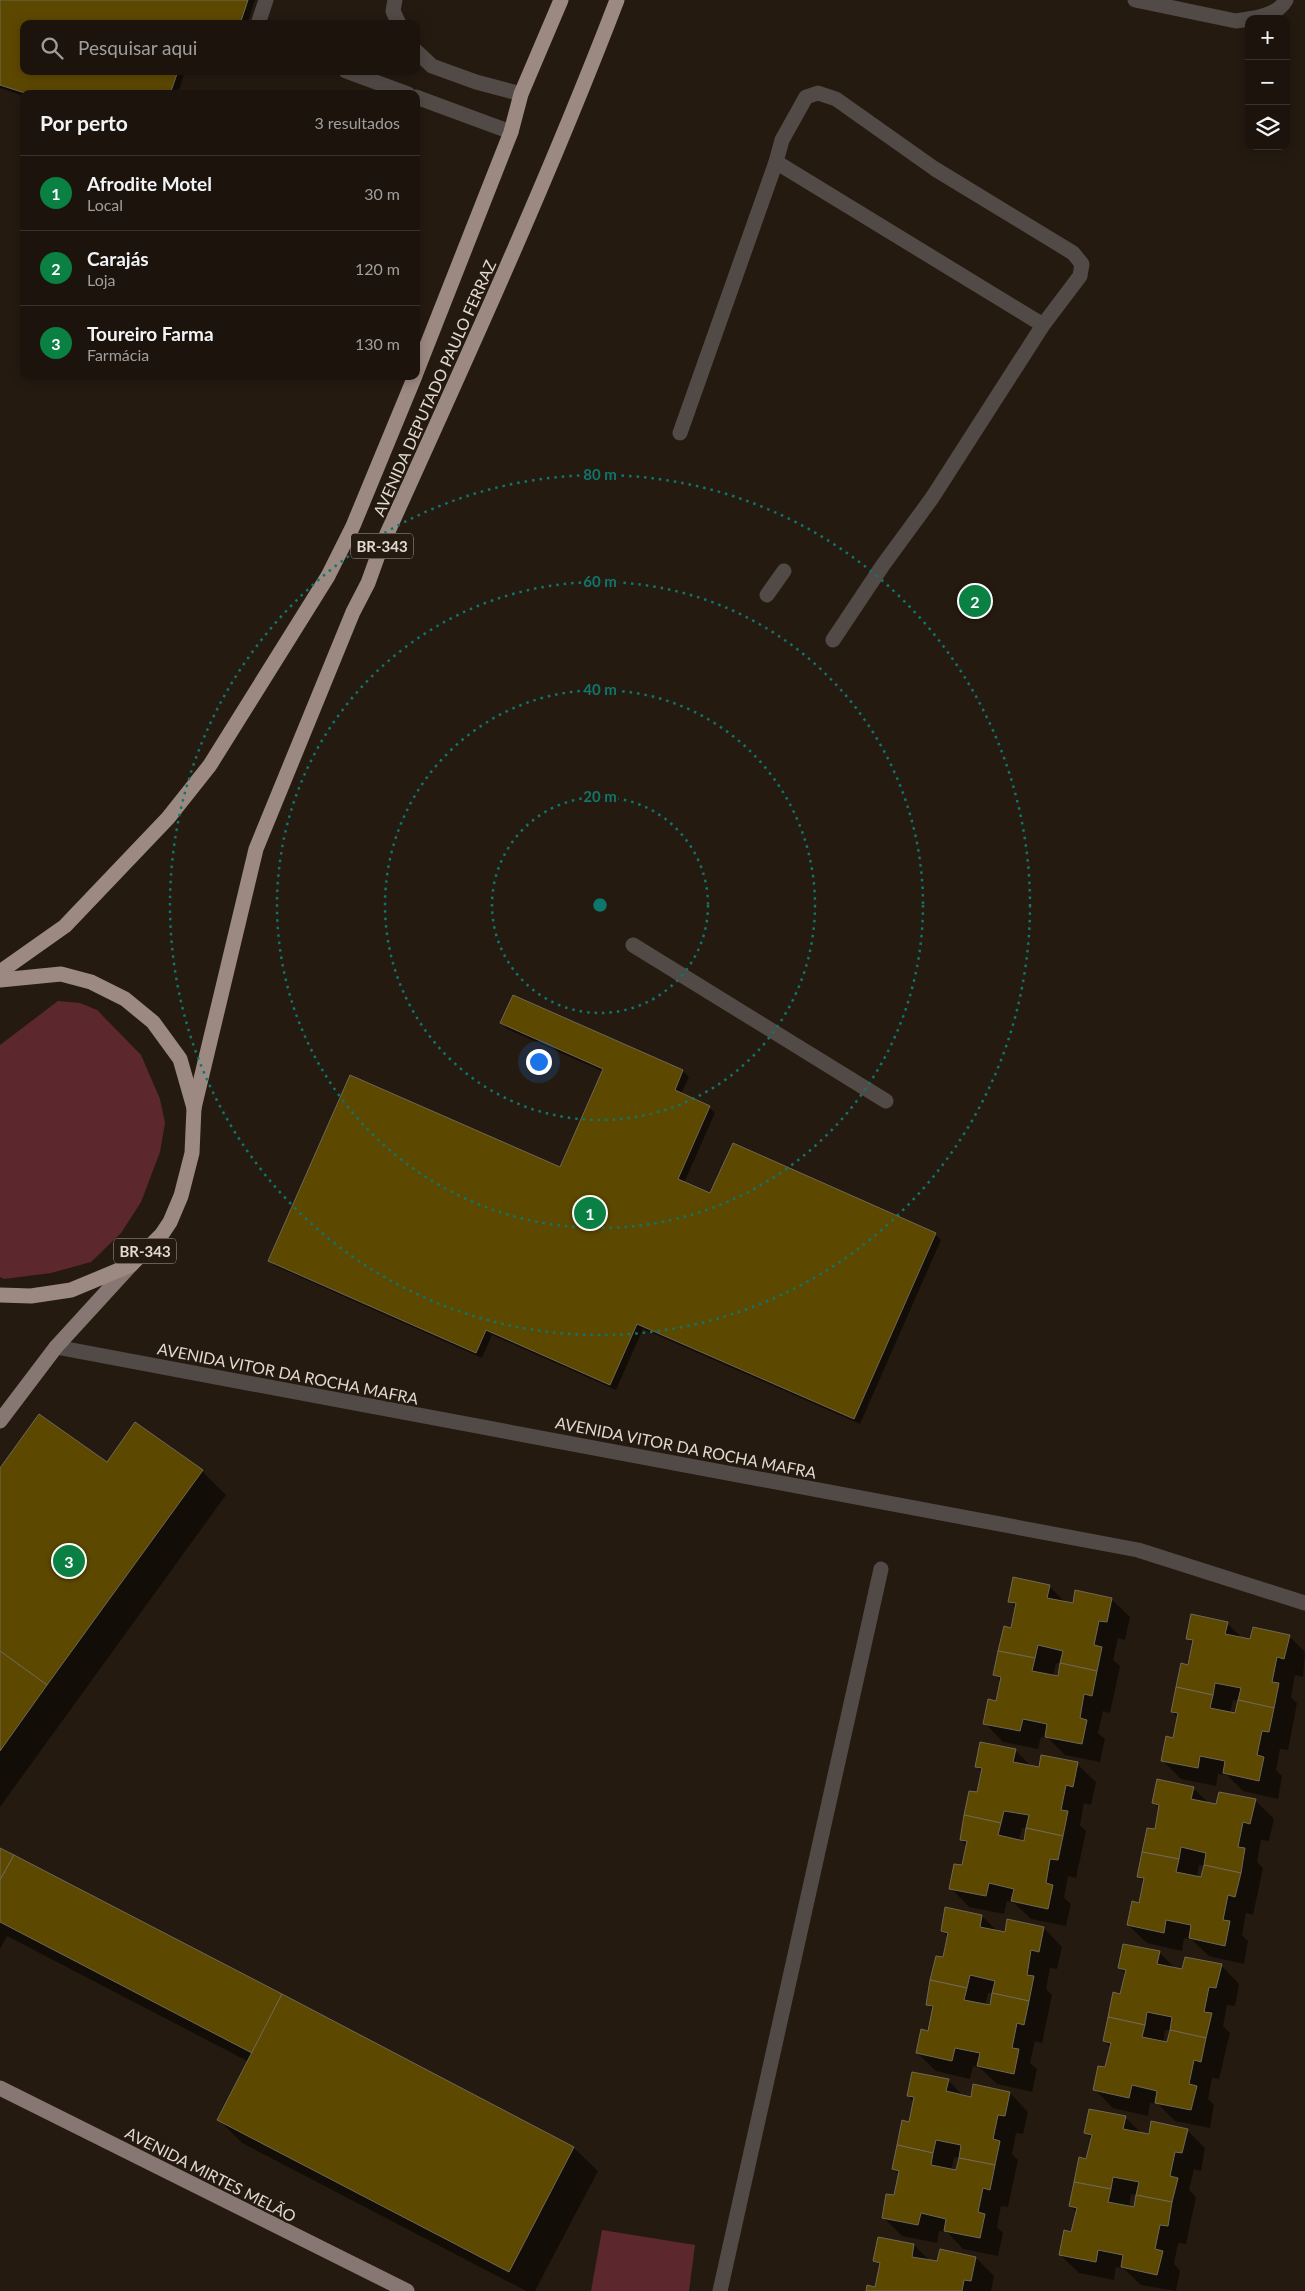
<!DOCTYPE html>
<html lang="pt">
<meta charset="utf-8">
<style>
body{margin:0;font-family:Lato,sans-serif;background:#29211a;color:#f1f3f6}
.controls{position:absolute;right:15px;top:15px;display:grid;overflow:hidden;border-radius:10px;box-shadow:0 2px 12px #0003}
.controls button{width:45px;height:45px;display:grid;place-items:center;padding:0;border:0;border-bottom:1px solid #3a332d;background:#1c140c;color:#f1f3f6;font:25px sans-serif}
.you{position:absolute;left:538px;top:1061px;width:18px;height:18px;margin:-12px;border:4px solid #fff;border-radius:50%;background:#1a73e8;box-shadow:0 0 0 8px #1a73e833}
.badge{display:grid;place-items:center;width:32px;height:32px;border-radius:50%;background:#0b8043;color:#fff;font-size:16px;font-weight:700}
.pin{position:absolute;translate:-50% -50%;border:2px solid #fff;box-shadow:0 1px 5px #0006}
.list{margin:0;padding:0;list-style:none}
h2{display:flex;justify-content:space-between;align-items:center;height:65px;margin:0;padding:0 20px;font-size:21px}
h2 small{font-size:16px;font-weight:400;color:#a09e9d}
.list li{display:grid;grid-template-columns:32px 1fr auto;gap:15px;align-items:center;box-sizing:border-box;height:75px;padding:0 20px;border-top:1px solid #3a332d}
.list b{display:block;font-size:19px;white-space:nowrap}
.list p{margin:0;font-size:16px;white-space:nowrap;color:#a09e9d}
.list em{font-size:16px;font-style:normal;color:#a09e9d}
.icon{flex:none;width:28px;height:28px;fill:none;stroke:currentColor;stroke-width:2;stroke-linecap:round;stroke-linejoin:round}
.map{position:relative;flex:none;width:1305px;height:2291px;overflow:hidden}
.search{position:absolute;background:#1c140c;box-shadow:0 2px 12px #0003;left:20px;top:20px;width:400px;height:55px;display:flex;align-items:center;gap:12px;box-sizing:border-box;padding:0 18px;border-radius:10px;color:#a09e9d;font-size:19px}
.panel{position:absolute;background:#1c140c;box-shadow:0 2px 12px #0003;left:20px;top:90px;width:400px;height:290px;border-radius:10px}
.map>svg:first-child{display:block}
.green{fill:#5d282d}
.shadow{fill:#0007;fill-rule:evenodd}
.building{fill:#5d4800;stroke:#6e6858}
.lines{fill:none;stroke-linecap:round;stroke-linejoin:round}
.minor{stroke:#524a47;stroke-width:15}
.major{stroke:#877772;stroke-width:15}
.highway{stroke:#9c8982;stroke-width:15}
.ring{fill:none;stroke:#0f766e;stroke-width:2.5;stroke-dasharray:2.5 5}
.labels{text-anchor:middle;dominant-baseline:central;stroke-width:5;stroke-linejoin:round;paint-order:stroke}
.shield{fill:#251a10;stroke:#a9a098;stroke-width:1}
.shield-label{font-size:15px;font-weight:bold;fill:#e1d9d2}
.street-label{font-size:16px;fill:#e1d9d2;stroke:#251a10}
.centre{fill:#0f766e;stroke:#251a10;stroke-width:2.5}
.ring-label{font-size:15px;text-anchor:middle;font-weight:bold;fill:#0f766e;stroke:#251a10;stroke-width:5;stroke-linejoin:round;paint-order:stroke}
</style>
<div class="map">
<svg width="1305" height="2291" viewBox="0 0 1305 2291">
<rect width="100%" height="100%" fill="#251a10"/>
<!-- green -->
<g class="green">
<polygon points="58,1001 80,1003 97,1010 141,1055 160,1099 165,1123 160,1152 141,1202 121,1233 91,1262 51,1273 4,1279 0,1277 0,1045"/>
<polygon points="602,2230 695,2245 689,2291 591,2291"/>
</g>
<!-- shadow -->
<g class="shadow">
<polygon points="0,0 255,0 247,24 24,24 24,71 185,71 178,94 24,94 24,96 0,88"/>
<polygon points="501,1023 683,1071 689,1077 681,1094 709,1107 715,1113 684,1183 711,1195 733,1145 935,1234 941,1240 860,1424 643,1329 616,1390 492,1335 482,1358 275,1266 269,1260 560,1169 604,1072 507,1029"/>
<polygon points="107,1464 202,1471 226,1495 0,1807 0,1470"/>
<path d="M 1049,1586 L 1066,1603 L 1074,1604 L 1111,1599 L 1130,1617 L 1125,1640 L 1118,1638 L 1113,1660 L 1120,1666 L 1110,1713 L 1103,1711 L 1098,1733 L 1105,1739 L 1100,1762 L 1065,1755 L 1048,1738 L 1041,1737 L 1038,1749 L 1003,1742 L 985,1723 L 997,1702 L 1001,1681 L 994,1674 L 1011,1629 L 1016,1608 L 1010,1601 ZM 1056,1663 L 1061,1664 L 1059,1678 L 1053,1676 Z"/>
<path d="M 1227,1623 L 1243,1639 L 1251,1641 L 1289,1636 L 1305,1652 L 1303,1677 L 1295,1675 L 1291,1697 L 1297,1703 L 1288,1750 L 1280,1749 L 1276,1770 L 1282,1776 L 1278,1799 L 1243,1791 L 1227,1775 L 1218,1774 L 1216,1786 L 1181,1779 L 1162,1760 L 1174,1740 L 1178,1718 L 1172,1712 L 1189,1666 L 1194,1644 L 1187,1638 ZM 1233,1700 L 1239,1701 L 1236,1714 L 1230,1713 Z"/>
<path d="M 1015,1750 L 1032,1767 L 1040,1769 L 1077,1764 L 1096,1782 L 1091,1805 L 1084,1803 L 1080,1825 L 1086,1831 L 1076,1878 L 1068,1876 L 1064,1898 L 1071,1904 L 1066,1926 L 1031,1919 L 1014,1903 L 1007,1901 L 1004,1914 L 969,1907 L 951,1888 L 963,1867 L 967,1846 L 961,1840 L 978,1794 L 982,1772 L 976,1766 ZM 1022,1828 L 1027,1829 L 1025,1842 L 1019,1841 Z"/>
<path d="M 1193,1788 L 1210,1804 L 1217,1806 L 1255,1800 L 1274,1819 L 1269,1841 L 1261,1840 L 1257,1862 L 1263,1868 L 1253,1915 L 1246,1913 L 1242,1935 L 1248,1941 L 1244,1964 L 1209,1956 L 1192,1940 L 1184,1938 L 1182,1951 L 1147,1943 L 1128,1925 L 1140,1904 L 1144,1882 L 1138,1876 L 1156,1831 L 1160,1809 L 1153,1803 ZM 1199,1865 L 1205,1866 L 1202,1879 L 1197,1878 Z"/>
<polygon points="0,1850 574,2148 598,2171 535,2291 526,2291 242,2143 219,2120 249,2062 7,1936 0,1949"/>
<path d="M 982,1916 L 998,1932 L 1006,1934 L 1008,1921 L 1044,1928 L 1062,1947 L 1057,1969 L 1050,1968 L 1046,1989 L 1052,1995 L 1042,2043 L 1035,2041 L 1030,2063 L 1037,2069 L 1032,2092 L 997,2084 L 980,2068 L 973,2066 L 970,2079 L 936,2071 L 917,2053 L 929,2032 L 933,2010 L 927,2004 L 944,1959 L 948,1937 L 942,1931 ZM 988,1993 L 994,1994 L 991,2007 L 985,2006 Z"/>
<path d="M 1159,1952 L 1176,1969 L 1183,1970 L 1221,1965 L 1239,1984 L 1235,2006 L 1227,2005 L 1223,2026 L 1230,2033 L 1219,2079 L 1212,2078 L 1208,2099 L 1214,2105 L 1210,2128 L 1175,2121 L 1158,2104 L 1150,2103 L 1148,2116 L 1113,2108 L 1094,2089 L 1106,2068 L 1111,2047 L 1104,2041 L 1121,1996 L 1126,1974 L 1119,1968 ZM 1165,2030 L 1171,2031 L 1168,2044 L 1163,2043 Z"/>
<path d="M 948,2080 L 964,2097 L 972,2098 L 1010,2093 L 1028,2112 L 1023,2134 L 1016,2133 L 1012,2154 L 1018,2160 L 1008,2207 L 1001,2206 L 997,2227 L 1003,2233 L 998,2256 L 963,2249 L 947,2232 L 939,2231 L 937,2243 L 902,2236 L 883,2217 L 895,2196 L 899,2175 L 893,2169 L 910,2124 L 914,2102 L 908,2096 ZM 954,2157 L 960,2158 L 957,2172 L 951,2171 Z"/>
<path d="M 1125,2117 L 1141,2133 L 1150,2135 L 1187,2130 L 1205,2148 L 1201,2171 L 1194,2169 L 1189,2190 L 1196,2197 L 1186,2244 L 1178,2243 L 1174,2264 L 1180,2271 L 1176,2291 L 1141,2285 L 1124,2269 L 1116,2267 L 1114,2280 L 1079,2273 L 1060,2255 L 1072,2234 L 1077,2212 L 1070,2206 L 1087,2160 L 1092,2139 L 1085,2132 ZM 1131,2194 L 1137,2195 L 1135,2208 L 1129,2207 Z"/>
<polygon points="879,2238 914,2245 930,2261 938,2263 976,2258 994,2276 991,2291 868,2291 876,2288 881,2267 874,2260"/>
</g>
<!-- building -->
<g class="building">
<polygon points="0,0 248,0 240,24 24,24 24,71 178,71 170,94 28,94 0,85"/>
<polygon points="513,995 683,1070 675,1090 710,1106 678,1179 710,1193 733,1143 936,1233 854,1419 637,1324 610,1385 486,1330 476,1353 268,1261 350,1075 560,1167 603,1069 500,1023"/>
<polygon points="39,1414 107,1462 135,1422 203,1470 47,1685 0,1651 0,1468"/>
<polygon points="1013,1577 1050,1585 1047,1598 1073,1603 1075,1590 1112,1598 1107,1622 1099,1621 1094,1645 1102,1647 1097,1671 1060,1663 1063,1651 1038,1645 1035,1658 998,1651 1004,1626 1011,1628 1016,1603 1008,1602"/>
<polygon points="1191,1614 1228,1622 1225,1634 1250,1639 1253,1627 1290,1635 1284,1659 1277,1657 1272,1682 1279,1683 1274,1708 1238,1700 1241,1688 1215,1683 1213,1695 1176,1687 1181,1663 1188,1665 1193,1640 1186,1639"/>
<polygon points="0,1651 47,1685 0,1751"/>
<polygon points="998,1651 1035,1658 1032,1671 1058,1676 1060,1663 1097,1671 1092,1696 1084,1694 1080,1718 1087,1720 1082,1744 1045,1737 1047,1724 1023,1719 1020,1731 983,1724 988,1699 996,1701 1001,1677 993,1675"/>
<polygon points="1176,1687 1213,1695 1210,1708 1235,1713 1238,1700 1274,1708 1269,1732 1262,1731 1257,1755 1264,1757 1259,1781 1223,1773 1225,1761 1200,1756 1198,1768 1161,1761 1166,1736 1173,1738 1178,1713 1171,1712"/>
<polygon points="980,1742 1016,1749 1013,1762 1039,1767 1041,1755 1078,1762 1073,1787 1066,1785 1061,1810 1068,1811 1063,1836 1026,1828 1029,1815 1004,1811 1001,1823 964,1815 969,1791 977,1792 982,1768 975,1767"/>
<polygon points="1157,1779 1194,1787 1191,1799 1216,1804 1219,1792 1256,1799 1250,1824 1243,1822 1238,1847 1245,1848 1241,1873 1204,1865 1206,1853 1181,1847 1179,1859 1142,1852 1147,1828 1155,1829 1159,1805 1152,1803"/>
<polygon points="964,1815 1001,1823 998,1835 1024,1841 1026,1828 1063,1836 1058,1860 1050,1859 1046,1883 1053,1885 1048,1909 1011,1901 1014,1889 989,1883 986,1896 949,1889 954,1864 962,1865 967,1841 960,1840"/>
<polygon points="0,1848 14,1855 0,1880"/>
<polygon points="1142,1852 1179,1859 1176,1872 1201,1877 1204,1865 1241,1873 1235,1897 1228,1895 1223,1920 1230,1921 1225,1946 1189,1938 1191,1925 1166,1920 1164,1933 1127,1925 1132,1901 1139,1903 1144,1878 1137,1877"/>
<polygon points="14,1855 282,1994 252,2053 0,1922 0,1880"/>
<polygon points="945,1907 982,1915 980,1927 1005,1932 1007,1919 1044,1927 1039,1952 1031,1950 1027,1975 1034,1976 1029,2001 992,1993 995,1981 970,1975 967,1988 930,1980 936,1956 943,1957 948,1933 941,1931"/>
<polygon points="1123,1944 1160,1951 1157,1964 1182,1969 1185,1957 1222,1964 1216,1988 1209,1987 1204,2012 1212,2013 1206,2038 1170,2030 1172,2017 1147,2012 1145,2025 1108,2017 1113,1992 1120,1994 1126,1970 1118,1968"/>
<polygon points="930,1980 967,1988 964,2000 990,2005 992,1993 1029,2001 1024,2025 1017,2023 1012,2048 1019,2049 1014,2074 977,2066 980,2053 955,2048 952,2061 916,2053 921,2029 928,2031 933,2006 926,2005"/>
<polygon points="282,1994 574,2147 509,2272 217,2120"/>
<polygon points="1108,2017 1145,2025 1142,2037 1167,2042 1170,2030 1206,2038 1201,2062 1194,2060 1189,2084 1197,2086 1191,2110 1155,2103 1157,2091 1132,2085 1129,2098 1093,2090 1098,2066 1105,2067 1111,2043 1103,2041"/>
<polygon points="912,2072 949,2079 946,2091 971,2097 973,2084 1010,2092 1005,2116 998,2115 993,2139 1000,2141 995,2165 959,2158 961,2145 936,2140 933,2153 897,2145 902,2120 909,2122 914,2097 907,2096"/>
<polygon points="1089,2109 1126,2116 1123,2129 1149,2134 1151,2121 1188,2129 1182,2153 1175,2152 1170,2176 1178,2178 1172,2202 1136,2195 1139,2182 1113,2177 1111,2189 1074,2182 1079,2157 1086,2159 1092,2135 1084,2133"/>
<polygon points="897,2145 933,2153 931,2165 956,2170 959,2158 995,2165 990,2190 983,2188 978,2212 985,2214 980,2238 944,2231 946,2219 921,2213 918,2225 882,2218 886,2194 894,2195 899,2171 892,2169"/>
<polygon points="1074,2182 1111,2189 1108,2202 1134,2207 1136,2195 1172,2202 1168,2226 1160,2225 1155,2249 1163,2251 1157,2275 1121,2267 1123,2255 1098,2250 1096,2262 1059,2255 1064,2230 1071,2232 1077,2208 1069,2206"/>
<polygon points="878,2237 914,2244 912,2257 937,2261 940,2249 976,2257 971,2281 964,2280 962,2291 866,2291 867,2285 875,2287 880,2263 873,2261"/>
</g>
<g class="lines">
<!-- minor -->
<g class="minor">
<polyline points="395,0 393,11 399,24"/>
<polyline points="1135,0 1236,21 1249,19"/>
<path d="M 1249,19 C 1262,17 1280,12 1286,0"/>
<polyline points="258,24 266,0"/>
<polyline points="416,51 432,66 476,82 521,94"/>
<polyline points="346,71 408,94"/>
<polyline points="416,97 511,132"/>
<polyline points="680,433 776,162"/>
<polyline points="767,595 784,571"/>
<polyline points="833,640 883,565 932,498 1043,325 776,162 782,140 806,97 818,93 836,99 935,169 1073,253 1082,264 1080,276 1043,325"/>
<polyline points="633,945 886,1101"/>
<polyline points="56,1347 1138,1550 1305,1603"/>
<polyline points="720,2291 881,1569"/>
</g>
<!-- major -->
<g class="major">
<polyline points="0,1421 56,1347 131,1265"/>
<polyline points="0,2088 407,2291"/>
</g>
<!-- highway -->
<g class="highway">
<polyline points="416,373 511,132 521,94 561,0"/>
<polyline points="0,972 65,926 168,818 210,765 328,576 353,526 415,376"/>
<polyline points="0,980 61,974 91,982 125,999 153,1022 180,1059 194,1108 192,1153 181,1196 170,1222 162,1234 131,1265 71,1290 31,1296 0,1295"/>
<path d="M 194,1108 L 256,849 L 353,612 L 368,583 L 381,547 C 463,366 546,185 617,0"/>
</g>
</g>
<!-- distance rings -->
<g class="ring">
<circle cx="600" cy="905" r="108"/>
<circle cx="600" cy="905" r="215"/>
<circle cx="600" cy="905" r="323"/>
<circle cx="600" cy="905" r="430"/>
</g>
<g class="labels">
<!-- shield labels -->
<g class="shield">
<rect x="351" y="533.5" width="62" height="25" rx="4"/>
<rect x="114" y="1238.5" width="62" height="25" rx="4"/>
</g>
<g class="shield-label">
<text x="382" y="546">BR-343</text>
<text x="145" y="1251">BR-343</text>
</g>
<!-- street labels -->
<g class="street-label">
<text transform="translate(434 388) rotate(-66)">AVENIDA DEPUTADO PAULO FERRAZ</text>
<text transform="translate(288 1373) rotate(11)">AVENIDA VITOR DA ROCHA MAFRA</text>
<text transform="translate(686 1447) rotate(11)">AVENIDA VITOR DA ROCHA MAFRA</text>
<text transform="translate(211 2174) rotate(27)">AVENIDA MIRTES MELÃO</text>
</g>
</g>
<circle cx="600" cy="905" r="8" class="centre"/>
<g class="ring-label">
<text x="600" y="480">80 m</text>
<text x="600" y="587">60 m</text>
<text x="600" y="695">40 m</text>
<text x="600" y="802">20 m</text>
</g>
</svg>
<div class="controls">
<button>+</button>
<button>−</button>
<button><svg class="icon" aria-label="layers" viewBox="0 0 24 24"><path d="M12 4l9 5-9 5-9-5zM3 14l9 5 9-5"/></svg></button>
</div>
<div class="you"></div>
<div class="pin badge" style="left:590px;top:1213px">1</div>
<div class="pin badge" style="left:975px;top:601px">2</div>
<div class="pin badge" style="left:69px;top:1561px">3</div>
<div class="search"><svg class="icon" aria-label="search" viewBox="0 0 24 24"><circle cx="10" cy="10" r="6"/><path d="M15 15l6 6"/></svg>Pesquisar aqui</div>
<section class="panel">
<h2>Por perto<small>3 resultados</small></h2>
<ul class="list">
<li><span class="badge">1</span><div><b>Afrodite Motel</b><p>Local</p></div><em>30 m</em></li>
<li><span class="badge">2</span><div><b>Carajás</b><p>Loja</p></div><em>120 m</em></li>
<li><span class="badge">3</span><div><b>Toureiro Farma</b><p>Farmácia</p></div><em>130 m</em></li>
</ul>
</section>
</div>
